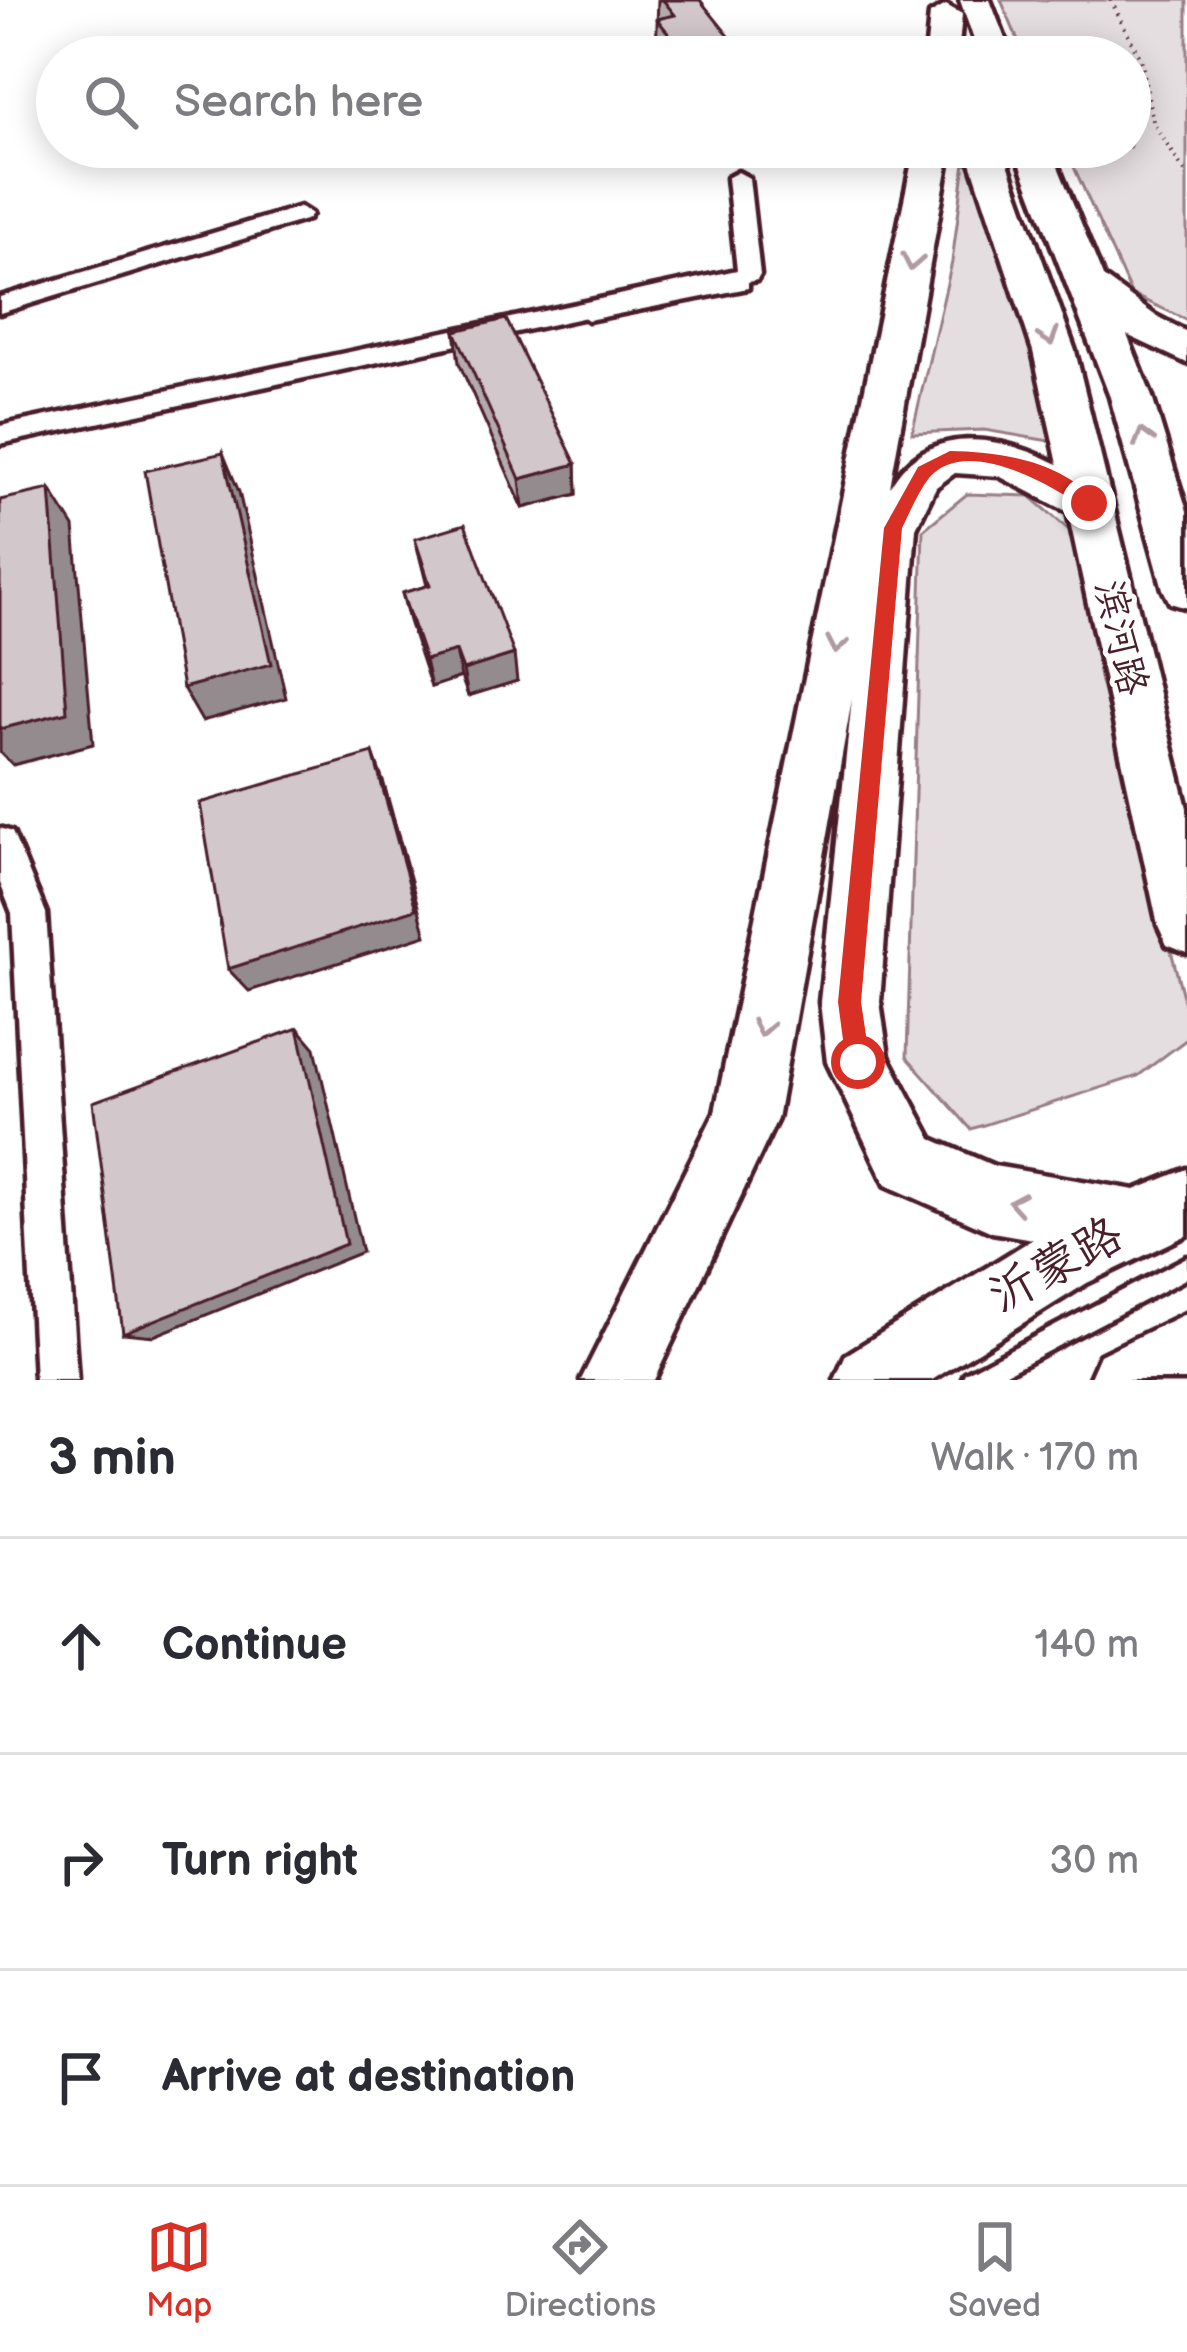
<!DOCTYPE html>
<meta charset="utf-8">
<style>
body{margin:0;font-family:"Balsamiq Sans","LXGW WenKai TC",sans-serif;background:#f2f2f3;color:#2b2b33}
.stop{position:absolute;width:36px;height:36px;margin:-27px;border:9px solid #d93025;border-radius:50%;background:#fff}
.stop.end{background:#d93025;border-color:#fff;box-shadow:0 3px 12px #0008}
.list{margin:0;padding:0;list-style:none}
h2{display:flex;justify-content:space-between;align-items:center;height:156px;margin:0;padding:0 48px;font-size:51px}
h2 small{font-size:39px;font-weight:400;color:#7c7c81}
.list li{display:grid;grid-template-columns:78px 1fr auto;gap:36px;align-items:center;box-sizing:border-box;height:216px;padding:0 48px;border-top:3px solid #e1e1e2}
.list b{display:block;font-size:45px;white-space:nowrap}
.list em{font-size:39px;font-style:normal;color:#7c7c81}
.icon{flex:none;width:66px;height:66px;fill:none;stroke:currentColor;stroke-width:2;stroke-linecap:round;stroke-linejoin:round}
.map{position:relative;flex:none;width:1187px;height:1380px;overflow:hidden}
.search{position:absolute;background:#fff;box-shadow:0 6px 30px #0003;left:36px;right:36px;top:36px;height:132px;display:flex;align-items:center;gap:30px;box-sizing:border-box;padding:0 42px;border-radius:66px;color:#7c7c81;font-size:45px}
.sheet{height:804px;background:#fff}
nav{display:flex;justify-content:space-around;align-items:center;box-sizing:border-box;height:168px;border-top:3px solid #e1e1e2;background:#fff;font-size:33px;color:#7c7c81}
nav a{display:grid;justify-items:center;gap:6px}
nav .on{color:#d93025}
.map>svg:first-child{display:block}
.green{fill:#e5dee0;stroke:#987e86;stroke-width:3}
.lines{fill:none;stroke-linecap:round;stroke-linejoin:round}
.service-casing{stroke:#4a1f2b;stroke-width:9}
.minor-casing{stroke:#4a1f2b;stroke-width:9}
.primary-casing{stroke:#4a1f2b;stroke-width:9}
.path{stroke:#4a1f2b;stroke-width:4.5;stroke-dasharray:1.5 6;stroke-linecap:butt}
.service{fill:#fff;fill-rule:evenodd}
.minor{fill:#fff;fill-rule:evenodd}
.primary{fill:#fff;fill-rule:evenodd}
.wall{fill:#b5abaf;stroke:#4a1f2b;stroke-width:3}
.shaded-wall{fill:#938b8e;stroke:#4a1f2b;stroke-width:3}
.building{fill:#d2c7cb;stroke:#4a1f2b;stroke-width:3}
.oneway{stroke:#ae9aa0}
.route{fill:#d93025}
.labels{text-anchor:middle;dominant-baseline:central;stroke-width:10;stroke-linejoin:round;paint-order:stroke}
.street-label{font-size:39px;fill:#4a1f2b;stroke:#fff}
.near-street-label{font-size:48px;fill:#4a1f2b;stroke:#fff}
</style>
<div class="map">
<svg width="1187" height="1380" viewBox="0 0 1187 1380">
<rect width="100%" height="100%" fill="#fff"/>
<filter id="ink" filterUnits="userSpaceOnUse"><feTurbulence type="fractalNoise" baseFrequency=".00833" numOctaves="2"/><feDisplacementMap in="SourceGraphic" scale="24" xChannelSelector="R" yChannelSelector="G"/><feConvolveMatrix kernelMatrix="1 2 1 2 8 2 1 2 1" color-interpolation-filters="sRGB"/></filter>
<g filter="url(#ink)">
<!-- green -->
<g class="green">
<polygon points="1001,0 1187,0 1187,320 1131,294 1065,147 1130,147 1130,57 1025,57"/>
<polygon points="967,147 1062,443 984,430 912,433 952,262"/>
<polygon points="967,494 1030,496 1075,535 1100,678 1187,1012 1187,1039 1138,1076 971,1129 907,1057 923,530"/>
</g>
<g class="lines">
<!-- service casing -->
<g class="service-casing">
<g id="service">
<polygon points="744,281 748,282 748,288 588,320 582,316 588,312"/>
<polygon points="1187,1257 1187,1278 993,1380 962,1380 965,1373"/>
</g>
</g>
<!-- minor casing -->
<g class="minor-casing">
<g id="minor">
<polygon points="738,172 749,178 760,275 757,280 0,444 0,426 737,270 727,178"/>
<polygon points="300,207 311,214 308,219 0,313 0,297"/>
<polygon points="0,828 12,832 46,913 77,1380 35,1380 12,913 0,883"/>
</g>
</g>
<!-- primary casing -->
<g class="primary-casing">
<g id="primary">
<polygon points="960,0 990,0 1012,57 980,57"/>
<polygon points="946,5 962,14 958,57 926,57 930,14"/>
<path d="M 915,147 L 951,147 L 890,487 C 926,422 1000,435 1058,464 L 1033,351 L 966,147 L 1002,147 L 1075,351 L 1187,808 L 1187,953 L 1167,945 L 1158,925 L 1068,512 L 999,476 L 955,473 L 936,487 L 916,528 L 880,1002 L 888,1056 L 932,1139 L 994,1166 L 1135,1190 L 1187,1169 L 1187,1235 L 1087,1283 L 932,1380 L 835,1380 L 846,1355 L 1033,1239 L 992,1232 L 886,1185 L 827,1062 L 820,1002 L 852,699 L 777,1119 L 654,1380 L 581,1380 L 715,1112 Z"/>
<polygon points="1014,147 1050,147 1103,277 1156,316 1187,332 1187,363 1127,335 1152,397 1187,511 1187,608 1170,603 1163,589 1110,397"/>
<polygon points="1187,1313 1187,1380 1089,1380 1100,1355"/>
</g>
</g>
<!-- path -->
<polyline class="path" points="1111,0 1141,60 1153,123 1187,175"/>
<!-- service -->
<use href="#service" class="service"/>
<!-- minor -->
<use href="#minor" class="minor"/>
<!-- primary -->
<use href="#primary" class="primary"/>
</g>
<!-- wall -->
<g class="wall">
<polygon points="658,0 700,0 736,57 661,57 656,51"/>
<polygon points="455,331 576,464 577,494 523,508 459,363"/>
<polygon points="415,539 517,681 468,696 461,677 431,687 409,621 402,593 427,586"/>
</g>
<!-- shaded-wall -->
<g class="shaded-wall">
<polygon points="700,45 699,57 681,57 681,49"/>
<polygon points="737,46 736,57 706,57 706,53"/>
<polygon points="223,453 239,492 286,698 202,721 183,688"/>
<polygon points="576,464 577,494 523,508 520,479"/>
<polygon points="50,489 74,527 93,744 13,765 0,752 0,729"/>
<polygon points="456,651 461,677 431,687 425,660"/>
<polygon points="514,654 517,681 468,696 463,670"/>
<polygon points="373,753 384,784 426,935 249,991 228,969"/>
<polygon points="298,1028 315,1048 362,1252 154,1336 123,1333"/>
</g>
<!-- building -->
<g class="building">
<polygon points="663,0 700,0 737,46 706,53 700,45 681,49 657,19 675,15"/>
<polygon points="506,319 576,464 520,479 455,331"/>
<polygon points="223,453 271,664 183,688 145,471"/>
<polygon points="50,489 67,712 0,729 0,500"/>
<polygon points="465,524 514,654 463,670 456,651 425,660 402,593 430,585 415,539"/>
<polygon points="373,753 416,909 228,969 200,803"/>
<polygon points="298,1028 346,1244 123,1333 93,1102"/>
</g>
<!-- one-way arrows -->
<defs><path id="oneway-chevron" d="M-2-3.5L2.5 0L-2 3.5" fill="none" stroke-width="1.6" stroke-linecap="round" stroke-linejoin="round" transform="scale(3)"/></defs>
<g class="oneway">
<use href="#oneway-chevron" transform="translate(912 262) rotate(101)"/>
<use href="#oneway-chevron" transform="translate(1049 337) rotate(72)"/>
<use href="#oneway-chevron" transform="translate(1143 437) rotate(-106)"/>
<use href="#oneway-chevron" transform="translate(837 645) rotate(101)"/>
<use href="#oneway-chevron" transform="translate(762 1028) rotate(101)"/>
<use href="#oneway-chevron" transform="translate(1017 1203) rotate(-170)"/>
</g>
</g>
<!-- route -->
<path class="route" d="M 950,451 C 1003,452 1061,461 1098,503 L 1089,509 L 1083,507 C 1049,484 965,435 929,478 C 918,492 910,512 902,528 L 861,1002 L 870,1062 L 858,1074 L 846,1062 L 838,1002 L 884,528 L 918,467 Z"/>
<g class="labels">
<!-- street labels -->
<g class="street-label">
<text transform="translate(1120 638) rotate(77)">滨河路</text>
</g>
<!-- near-street labels -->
<g class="near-street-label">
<text transform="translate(1056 1266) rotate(-29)">沂蒙路</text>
</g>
</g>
</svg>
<div class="stop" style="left:858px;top:1062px"></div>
<div class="stop end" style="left:1089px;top:503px"></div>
<div class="search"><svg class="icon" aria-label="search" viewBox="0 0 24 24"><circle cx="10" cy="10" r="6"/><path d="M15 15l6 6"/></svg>Search here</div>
</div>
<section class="sheet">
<h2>3 min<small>Walk · 170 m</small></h2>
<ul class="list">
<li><svg class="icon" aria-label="ahead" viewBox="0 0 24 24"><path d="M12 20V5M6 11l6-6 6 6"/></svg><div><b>Continue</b></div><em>140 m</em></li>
<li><svg class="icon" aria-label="right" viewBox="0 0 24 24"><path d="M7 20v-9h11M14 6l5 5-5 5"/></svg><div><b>Turn right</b></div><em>30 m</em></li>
<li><svg class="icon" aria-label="arrive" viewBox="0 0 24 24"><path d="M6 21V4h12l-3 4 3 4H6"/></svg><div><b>Arrive at destination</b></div></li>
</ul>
</section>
<nav>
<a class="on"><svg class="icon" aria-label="map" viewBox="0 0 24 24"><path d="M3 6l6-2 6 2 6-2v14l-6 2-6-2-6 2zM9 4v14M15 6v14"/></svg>Map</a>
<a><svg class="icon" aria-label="directions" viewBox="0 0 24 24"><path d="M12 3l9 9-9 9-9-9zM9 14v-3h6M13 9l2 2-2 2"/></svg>Directions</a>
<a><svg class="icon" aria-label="saved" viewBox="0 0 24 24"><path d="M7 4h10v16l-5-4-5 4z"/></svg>Saved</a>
</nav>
